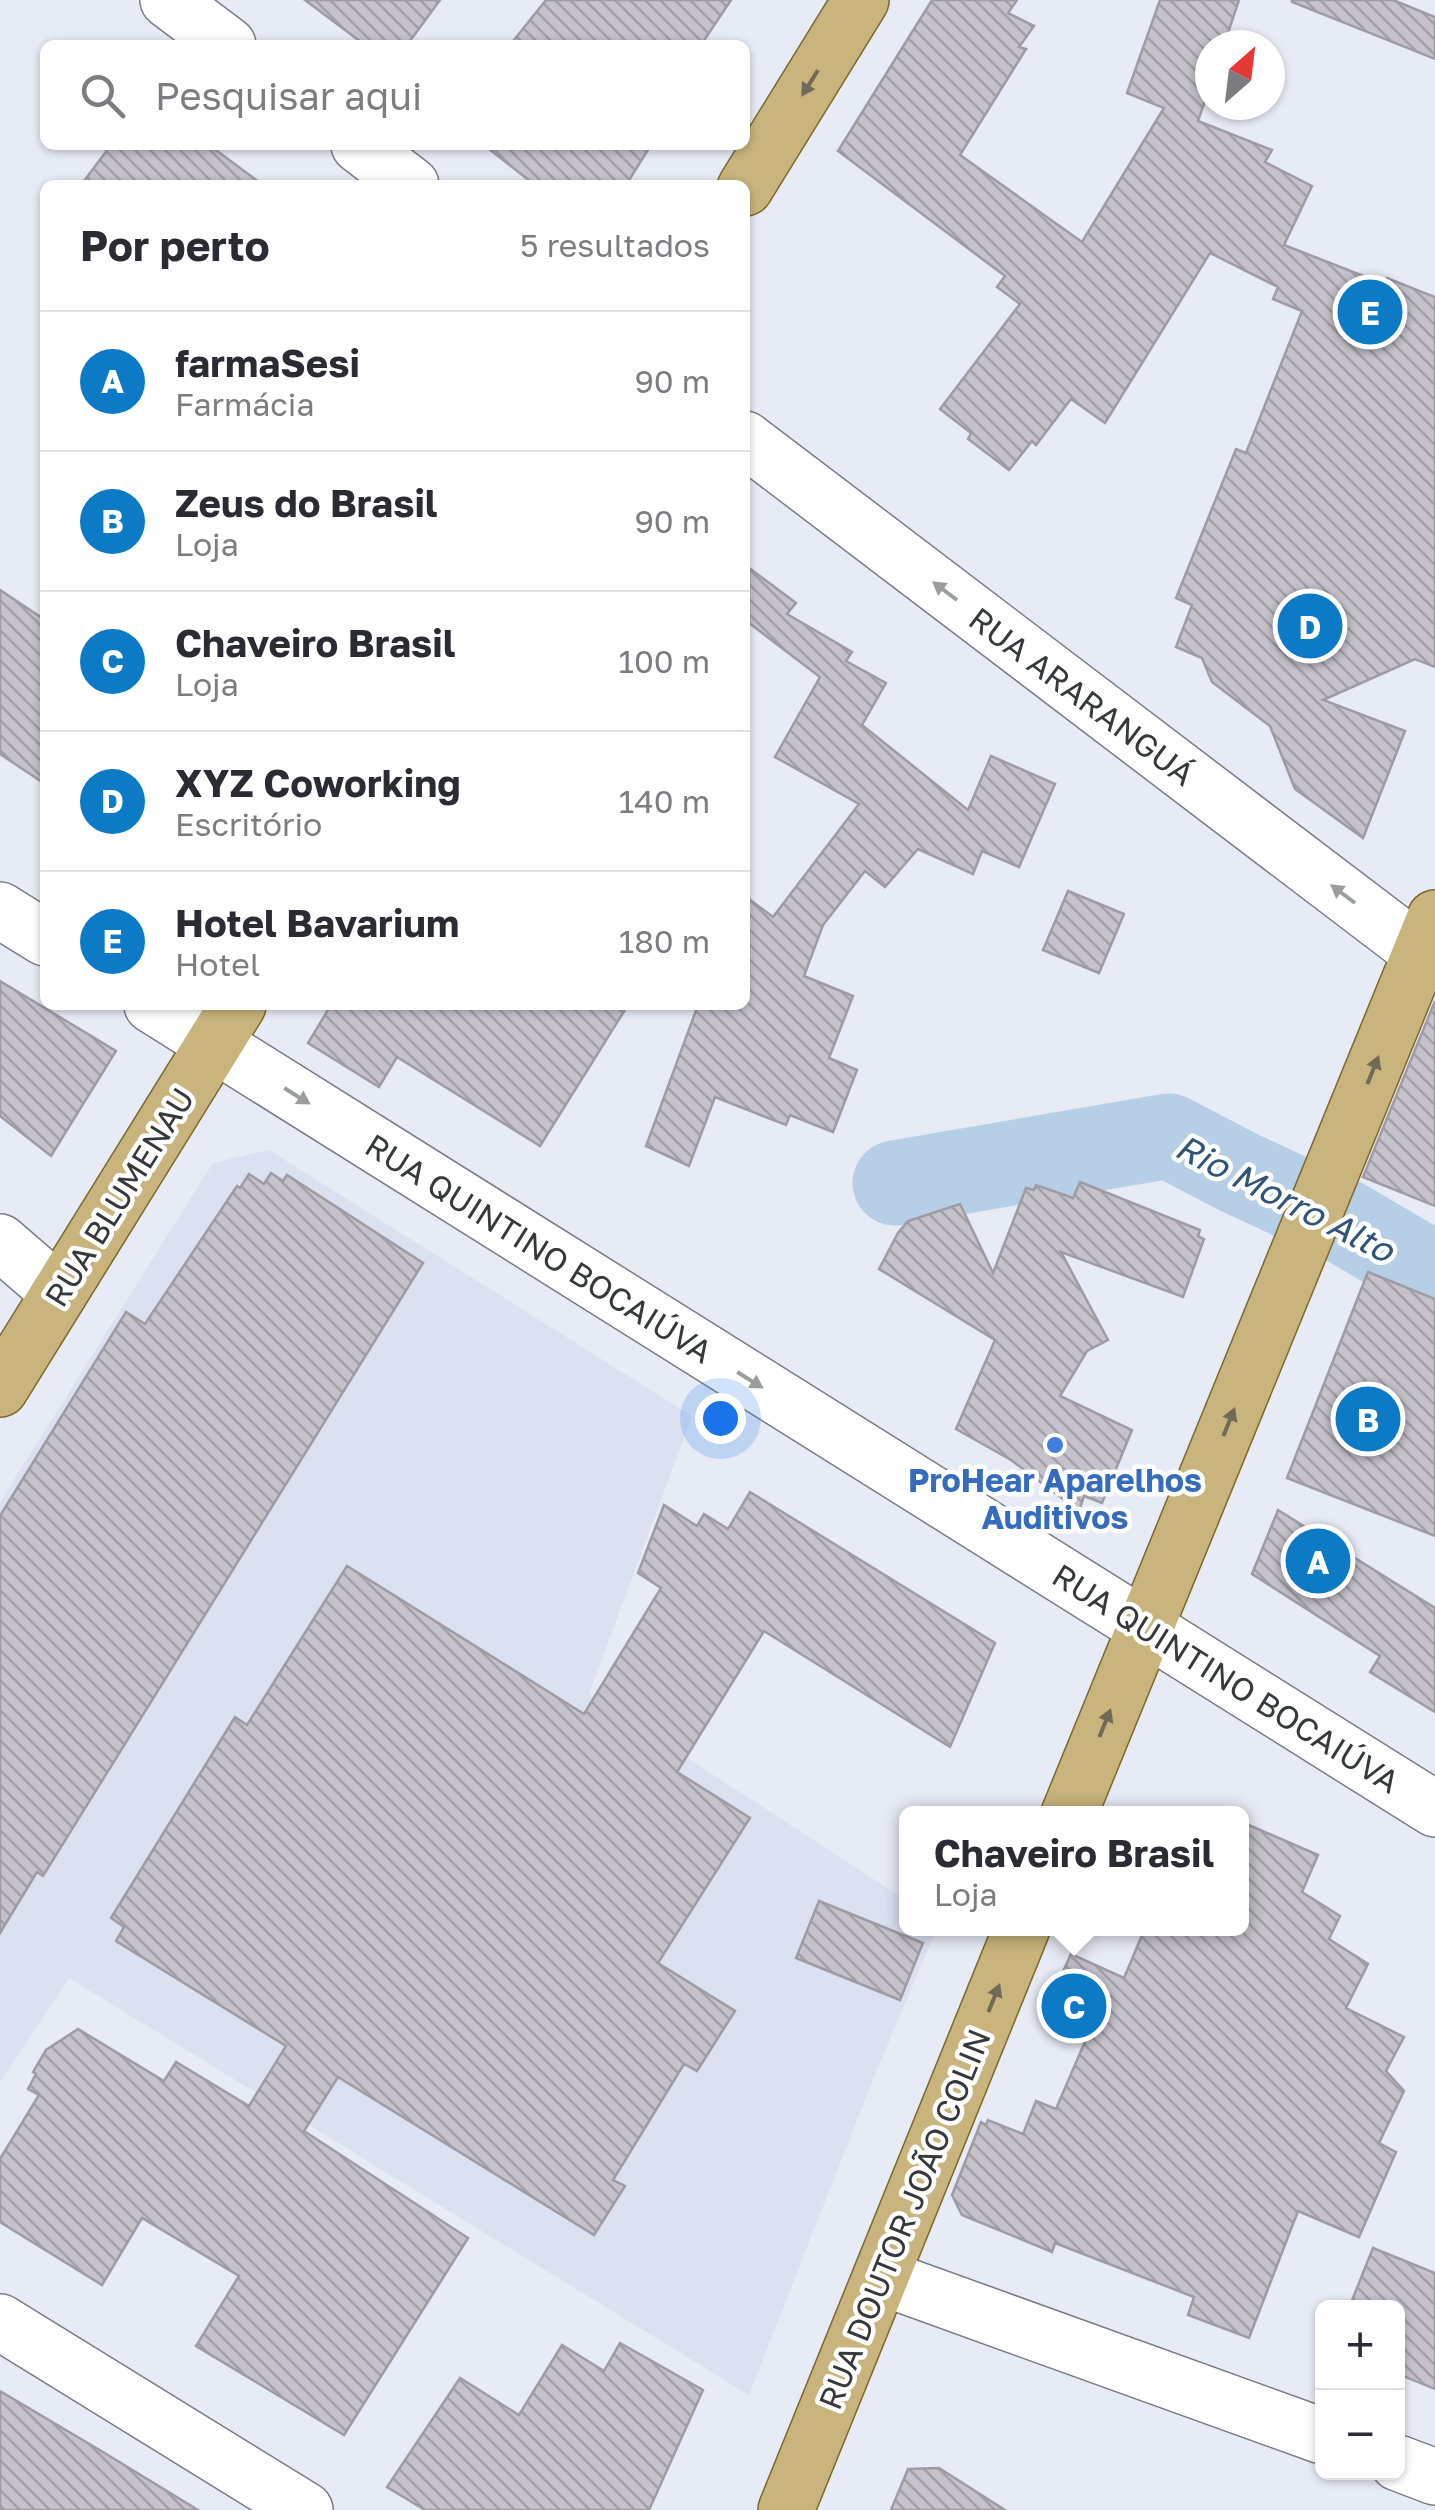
<!DOCTYPE html>
<html lang="pt">
<meta charset="utf-8">
<style>
body{margin:0;font-family:"Golos Text",sans-serif;background:#f7f7f7;color:#2b2b33}
.controls{position:absolute;right:30px;bottom:30px;display:grid;overflow:hidden;border-radius:15px;box-shadow:0 2px 8px #0004}
.controls button{width:90px;height:90px;display:grid;place-items:center;padding:0;border:0;border-bottom:2px solid #e1e1e2;background:#fff;color:#2b2b33;font:50px sans-serif}
.compass{position:absolute;left:1195px;top:30px;width:90px;height:90px;border-radius:50%;background:#fff;box-shadow:0 2px 8px #0004;rotate:28deg}
.you{position:absolute;left:720px;top:1418px;width:35px;height:35px;margin:-25px;border:8px solid #fff;border-radius:50%;background:#1a73e8;box-shadow:0 0 0 15px #1a73e833}
.badge{display:grid;place-items:center;width:65px;height:65px;border-radius:50%;background:#0c7ac4;color:#fff;font-size:32px;font-weight:700}
.pin{position:absolute;translate:-50% -50%;border:5px solid #fff;box-shadow:0 2px 10px #0006}
.popup{position:absolute;left:899px;top:1806px;width:350px;height:130px;box-sizing:border-box;display:grid;place-content:center;border-radius:15px;background:#fff;filter:drop-shadow(0 2px 8px #0005);font-size:32px;white-space:nowrap;color:#7c7c81}
.popup b{font-size:38px;color:#2b2b33}
.popup::after{content:'';position:absolute;left:50%;top:100%;margin-left:-20px;border:20px solid transparent;border-top-color:#fff}
.list{margin:0;padding:0;list-style:none}
h2{display:flex;justify-content:space-between;align-items:center;height:130px;margin:0;padding:0 40px;font-size:42px}
h2 small{font-size:32px;font-weight:400;color:#7c7c81}
.list li{display:grid;grid-template-columns:65px 1fr auto;gap:30px;align-items:center;box-sizing:border-box;height:140px;padding:0 40px;border-top:2px solid #e1e1e2}
.list b{display:block;font-size:38px;white-space:nowrap}
.list p{margin:0;font-size:32px;white-space:nowrap;color:#7c7c81}
.list em{font-size:32px;font-style:normal;color:#7c7c81}
.icon{flex:none;width:55px;height:55px;fill:none;stroke:currentColor;stroke-width:2;stroke-linecap:round;stroke-linejoin:round}
.map{position:relative;flex:none;width:1435px;height:2510px;overflow:hidden}
.search{position:absolute;background:#fff;box-shadow:0 2px 8px #0004;left:40px;top:40px;width:710px;height:110px;display:flex;align-items:center;gap:25px;box-sizing:border-box;padding:0 35px;border-radius:15px;color:#7c7c81;font-size:38px}
.panel{position:absolute;background:#fff;box-shadow:0 2px 8px #0004;left:40px;top:180px;width:710px;height:830px;border-radius:15px}
.map>svg:first-child{display:block}
.built{fill:#dce1f2}
.lines{fill:none;stroke-linecap:round;stroke-linejoin:round}
.river{stroke:#b6cee6;stroke-width:85}
.building{fill:url(#building-back-hatch);stroke:#9e9ba4;stroke-width:2.5}
.minor-casing{stroke:#797c85;stroke-width:58}
.tertiary-casing{stroke:#797c85;stroke-width:58}
.primary-casing{stroke:#7d682c;stroke-width:58}
.minor{stroke:#fff;stroke-width:55}
.tertiary{stroke:#fff;stroke-width:55}
.primary{stroke:#c8b47c;stroke-width:55}
.oneway{fill:#716a56}
.oneway2{fill:#9b9c9e}
.shop-dot{fill:#3f7fe0;stroke:#fff;stroke-width:4}
.labels{text-anchor:middle;dominant-baseline:central;stroke-width:9;stroke-linejoin:round;paint-order:stroke}
.street-label{font-size:32px;fill:#37383c;stroke:#fff}
.shop-label{font-size:32px;font-weight:bold;fill:#366cbe;stroke:#fff}
.water-label{font-size:35px;font-style:italic;fill:#305578;stroke:#fff}
</style>
<div class="map">
<svg width="1435" height="2510" viewBox="0 0 1435 2510">
<defs>
<pattern id="building-back-hatch" width="6" height="6" patternUnits="userSpaceOnUse" patternTransform="scale(2.5)"><rect width="6" height="6" fill="#c6c2cb"/><path d="M-1 5l2 2M0 0l6 6M5-1l2 2" fill="none" stroke="#a29fa6"/></pattern>
</defs>
<rect width="100%" height="100%" fill="#e7ebf5"/>
<!-- built -->
<polygon class="built" points="269,1150 692,1416 589,1694 906,1900 906,1928 937,1929 876,2072 749,2395 69,1978 0,2082 0,1502 213,1163"/>
<g class="lines">
<!-- river -->
<polyline class="river" points="895,1183 1169,1136 1240,1173 1345,1222 1435,1275"/>
</g>
<!-- building -->
<g class="building">
<polygon points="305,0 440,0 407,45 365,45"/>
<polygon points="546,0 731,0 701,45 510,45"/>
<polygon points="932,0 1017,0 1008,13 1034,26 1019,47 1026,49 960,155 1082,242 1164,108 1127,93 1160,0 1239,0 1224,45 1210,45 1210,86 1198,121 1272,150 1265,162 1312,186 1284,245 1384,284 1387,278 1435,297 1435,667 1415,659 1323,700 1405,731 1363,838 1295,789 1270,726 1212,682 1202,658 1176,647 1192,605 1176,598 1236,449 1246,453 1302,311 1273,299 1278,287 1210,253 1105,423 1071,399 1036,445 1032,441 1009,470 968,439 971,433 940,409 1020,304 997,287 1005,276 838,151"/>
<polygon points="1292,0 1393,0 1435,17 1435,59 1292,2"/>
<polygon points="111,145 209,145 263,185 81,185"/>
<polygon points="484,145 651,145 626,185 535,185"/>
<polygon points="745,565 796,603 787,614 852,652 846,661 886,683 862,725 968,810 991,756 1055,784 1019,867 982,851 973,874 918,849 885,887 865,871 823,925 804,976 853,996 829,1058 857,1070 833,1132 790,1115 786,1125 715,1097 689,1166 646,1146 698,1005 745,1005 745,896 773,917 859,804 775,757 820,677 745,620"/>
<polygon points="0,590 45,620 45,784 0,754"/>
<polygon points="1068,891 1124,914 1099,973 1043,950"/>
<polygon points="0,981 116,1051 51,1156 0,1116"/>
<polygon points="1435,1001 1435,1206 1363,1177"/>
<polygon points="331,1005 628,1005 540,1146 397,1057 379,1087 308,1043"/>
<polygon points="271,1173 283,1181 287,1175 423,1263 43,1876 37,1872 0,1933 0,1516 126,1312 145,1324 237,1186 240,1188 249,1174 264,1184"/>
<polygon points="1080,1182 1200,1230 1198,1236 1204,1239 1183,1297 1061,1252 1108,1340 1087,1351 1060,1396 1132,1430 1102,1503 1084,1496 1079,1511 1011,1460 956,1429 995,1340 879,1269 898,1233 908,1221 960,1204 993,1273 1026,1188 1034,1190 1036,1185 1073,1198"/>
<polygon points="1368,1272 1435,1299 1435,1536 1287,1478"/>
<polygon points="750,1492 995,1643 950,1747 764,1631 677,1772 750,1818 658,1963 735,2011 697,2071 684,2064 613,2180 625,2186 594,2235 338,2077 304,2131 468,2238 344,2435 196,2346 239,2276 142,2218 102,2285 0,2222 0,2159 39,2095 28,2089 36,2074 33,2072 46,2050 78,2029 164,2081 176,2062 249,2106 286,2046 116,1941 124,1927 111,1918 235,1717 247,1725 347,1566 584,1714 661,1588 638,1573 664,1505 697,1526 704,1514 728,1529"/>
<polygon points="1278,1510 1435,1608 1435,1712 1370,1672 1380,1656 1252,1574"/>
<polygon points="1242,1822 1318,1855 1302,1892 1340,1916 1329,1939 1368,1964 1346,2008 1404,2037 1386,2071 1404,2091 1379,2143 1396,2152 1359,2237 1298,2211 1249,2338 1188,2315 1194,2297 1055,2243 1052,2252 962,2215 952,2195 981,2122 986,2125 988,2120 1023,2134 1036,2101 1056,2109 1093,2023 1049,2003 1071,1954 1124,1978 1145,1928 1242,1928"/>
<polygon points="819,1901 923,1943 900,2000 796,1958"/>
<polygon points="1373,2248 1435,2273 1435,2389 1398,2374 1398,2308 1349,2308"/>
<polygon points="620,2343 703,2390 649,2510 425,2510 387,2487 460,2378 519,2415 562,2345 604,2371"/>
<polygon points="0,2391 103,2452 198,2510 0,2510"/>
<polygon points="939,2468 1005,2510 891,2510 908,2469"/>
</g>
<g class="lines">
<!-- minor casing -->
<g class="minor-casing">
<g id="minor">
<polyline points="0,910 45,938"/>
<polyline points="152,1005 1435,1809"/>
<polyline points="0,1242 59,1293"/>
<polyline points="881,2277 1322,2436"/>
<polyline points="1398,2463 1435,2477"/>
</g>
</g>
<!-- tertiary casing -->
<g class="tertiary-casing">
<g id="tertiary">
<polyline points="168,0 228,45"/>
<polyline points="359,145 411,185"/>
<polyline points="745,439 1421,953"/>
<polyline points="0,2322 305,2510"/>
</g>
</g>
<!-- primary casing -->
<g class="primary-casing">
<g id="primary">
<polyline points="745,188 861,0"/>
<polyline points="0,1389 238,1005"/>
<polyline points="1069,1814 1435,918"/>
<polyline points="786,2510 1022,1928"/>
</g>
</g>
<!-- minor -->
<use href="#minor" class="minor"/>
<!-- tertiary -->
<use href="#tertiary" class="tertiary"/>
<!-- primary -->
<use href="#primary" class="primary"/>
</g>
<!-- one-way arrows -->
<defs><path id="oneway-solid" d="M-6-.8H1V-3.2L6.5 0L1 3.2V.8H-6Z" transform="scale(2.5)"/></defs>
<g class="oneway">
<use href="#oneway-solid" transform="translate(810 83) rotate(122)"/>
<use href="#oneway-solid" transform="translate(1373 1070) rotate(-68)"/>
<use href="#oneway-solid" transform="translate(1229 1422) rotate(-68)"/>
<use href="#oneway-solid" transform="translate(1105 1723) rotate(-68)"/>
<use href="#oneway-solid" transform="translate(994 1998) rotate(-68)"/>
</g>
<g class="oneway2">
<use href="#oneway-solid" transform="translate(945 591) rotate(-143)"/>
<use href="#oneway-solid" transform="translate(1343 894) rotate(-143)"/>
<use href="#oneway-solid" transform="translate(297 1096) rotate(32)"/>
<use href="#oneway-solid" transform="translate(750 1380) rotate(32)"/>
</g>
<!-- markers -->
<circle class="shop-dot" cx="1055" cy="1445" r="10"/>
<g class="labels">
<!-- street labels -->
<g class="street-label">
<text transform="translate(1082 696) rotate(37)">RUA ARARANGUÁ</text>
<text transform="translate(119 1197) rotate(-58)">RUA BLUMENAU</text>
<text transform="translate(539 1248) rotate(32)">RUA QUINTINO BOCAIÚVA</text>
<text transform="translate(1226 1678) rotate(32)">RUA QUINTINO BOCAIÚVA</text>
<text transform="translate(904 2219) rotate(-68)">RUA DOUTOR JOÃO COLIN</text>
</g>
<!-- shop labels -->
<g class="shop-label">
<text x="1055" y="1480">ProHear Aparelhos<tspan x="1055" dy="37">Auditivos</tspan></text>
</g>
<!-- water labels -->
<g class="water-label">
<text transform="translate(1285 1198) rotate(27)">Rio Morro Alto</text>
</g>
</g>
</svg>
<div class="controls">
<button>+</button>
<button>−</button>
</div>
<svg class="compass" viewBox="-18 -18 36 36"><path d="M0-13l5 13h-10z" fill="#e53935"/><path d="M0 13l5-13h-10z" fill="#7c7c81"/></svg>
<div class="you"></div>
<div class="pin badge" style="left:1318px;top:1561px">A</div>
<div class="pin badge" style="left:1368px;top:1419px">B</div>
<div class="pin badge" style="left:1074px;top:2006px">C</div>
<div class="popup"><b>Chaveiro Brasil</b>Loja</div>
<div class="pin badge" style="left:1310px;top:626px">D</div>
<div class="pin badge" style="left:1370px;top:312px">E</div>
<div class="search"><svg class="icon" aria-label="search" viewBox="0 0 24 24"><circle cx="10" cy="10" r="6"/><path d="M15 15l6 6"/></svg>Pesquisar aqui</div>
<section class="panel">
<h2>Por perto<small>5 resultados</small></h2>
<ul class="list">
<li><span class="badge">A</span><div><b>farmaSesi</b><p>Farmácia</p></div><em>90 m</em></li>
<li><span class="badge">B</span><div><b>Zeus do Brasil</b><p>Loja</p></div><em>90 m</em></li>
<li><span class="badge">C</span><div><b>Chaveiro Brasil</b><p>Loja</p></div><em>100 m</em></li>
<li><span class="badge">D</span><div><b>XYZ Coworking</b><p>Escritório</p></div><em>140 m</em></li>
<li><span class="badge">E</span><div><b>Hotel Bavarium</b><p>Hotel</p></div><em>180 m</em></li>
</ul>
</section>
</div>
